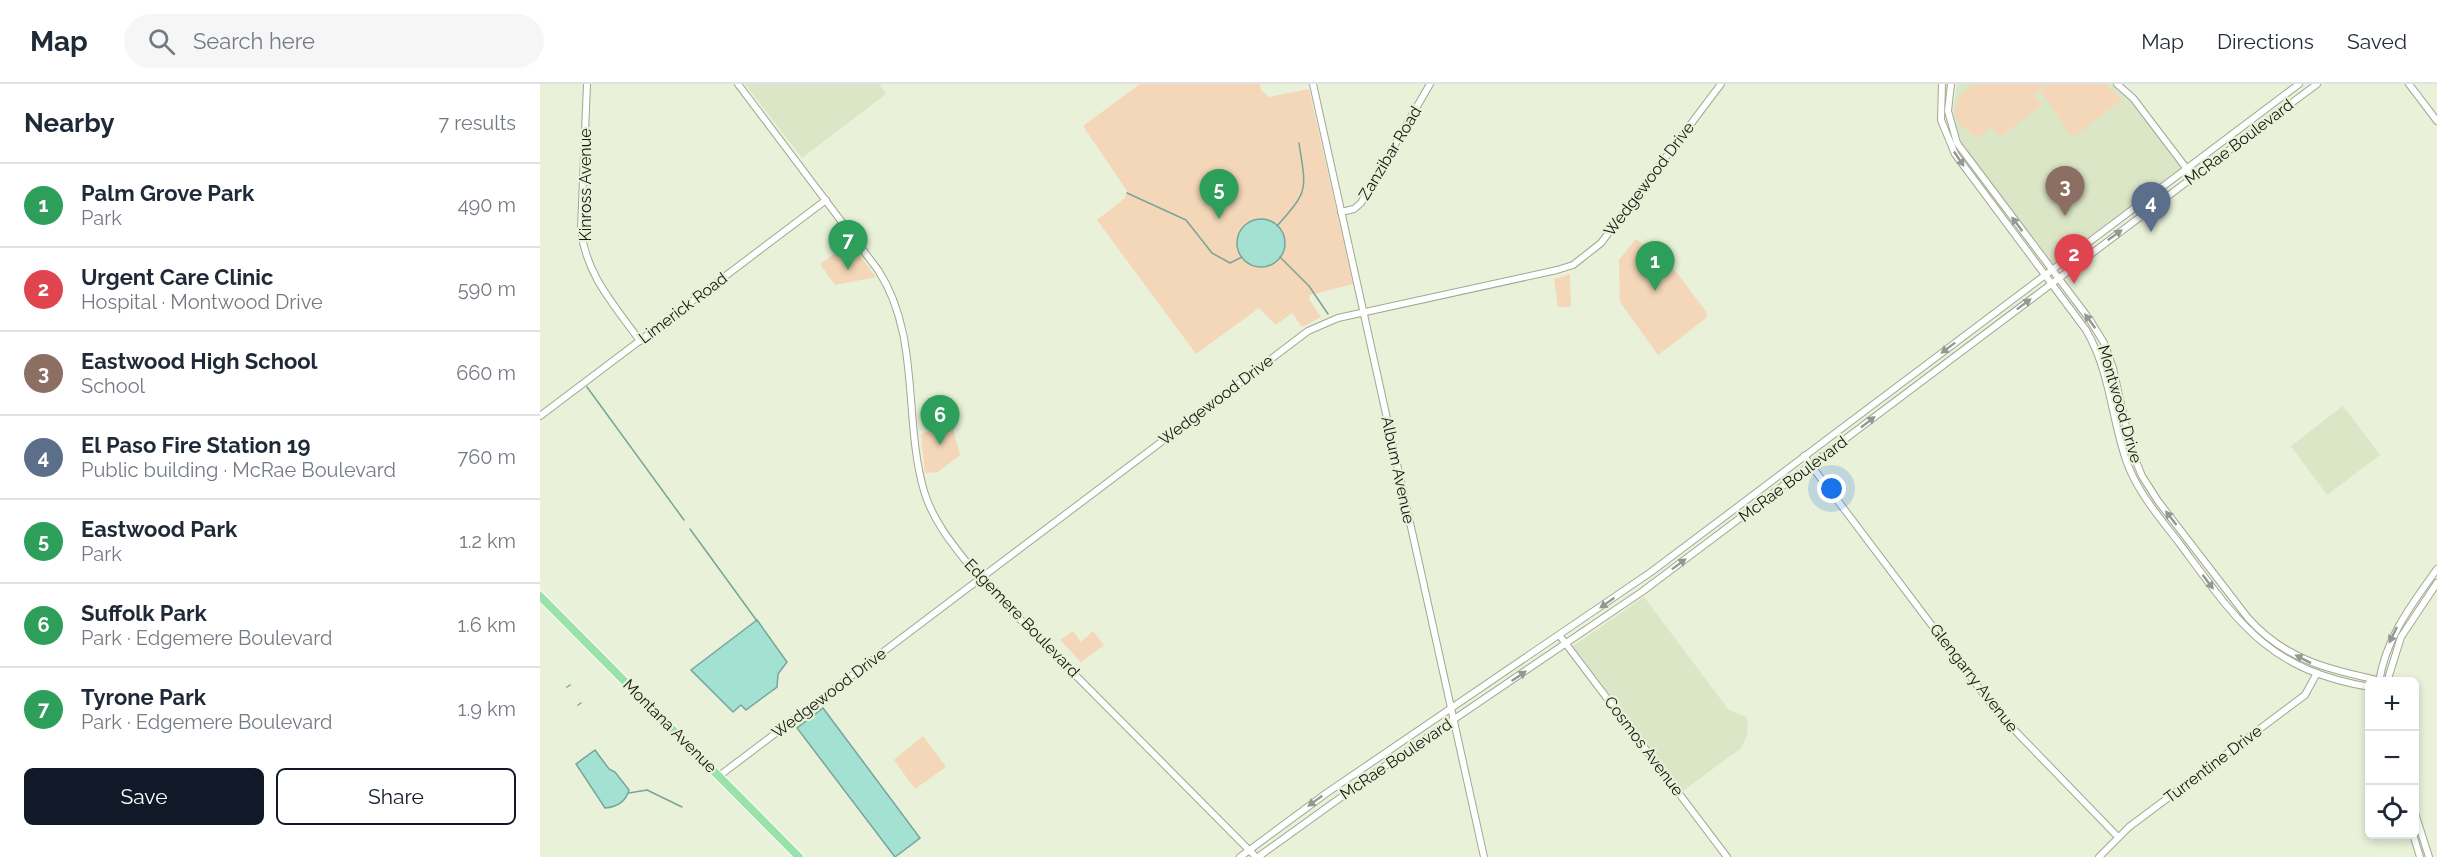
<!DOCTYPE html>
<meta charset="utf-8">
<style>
body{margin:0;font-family:Raleway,sans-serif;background:#f6f6f7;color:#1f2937}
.controls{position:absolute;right:18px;bottom:18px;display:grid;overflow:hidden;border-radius:9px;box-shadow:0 3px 9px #0003}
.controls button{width:54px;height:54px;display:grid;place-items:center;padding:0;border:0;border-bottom:2px solid #e0e1e3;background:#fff;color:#1f2937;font:30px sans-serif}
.you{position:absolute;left:1292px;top:405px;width:21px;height:21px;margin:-15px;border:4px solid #fff;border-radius:50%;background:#1a73e8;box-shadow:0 0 0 9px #1a73e833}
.badge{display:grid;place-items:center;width:39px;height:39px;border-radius:50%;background:#111827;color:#fff;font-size:20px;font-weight:700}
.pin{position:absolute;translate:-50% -50px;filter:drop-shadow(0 2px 3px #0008)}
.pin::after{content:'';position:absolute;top:32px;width:21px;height:18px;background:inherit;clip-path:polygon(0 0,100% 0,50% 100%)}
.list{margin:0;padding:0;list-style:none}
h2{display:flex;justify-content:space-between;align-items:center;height:78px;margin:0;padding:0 24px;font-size:26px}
h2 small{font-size:20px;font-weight:400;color:#747a83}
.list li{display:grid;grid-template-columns:39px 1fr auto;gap:18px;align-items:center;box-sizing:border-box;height:84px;padding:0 24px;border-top:2px solid #e0e1e3}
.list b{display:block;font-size:22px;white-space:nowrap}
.list p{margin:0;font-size:20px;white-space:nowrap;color:#747a83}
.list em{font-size:20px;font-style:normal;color:#747a83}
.actions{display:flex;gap:12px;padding:18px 24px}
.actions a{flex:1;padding:14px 0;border:2px solid #111827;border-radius:9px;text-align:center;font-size:21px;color:#111827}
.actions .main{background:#111827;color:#fff}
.icon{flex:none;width:33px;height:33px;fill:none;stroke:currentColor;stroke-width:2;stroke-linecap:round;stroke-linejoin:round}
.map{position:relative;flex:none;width:1897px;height:773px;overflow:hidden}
header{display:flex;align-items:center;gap:36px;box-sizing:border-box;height:84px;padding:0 30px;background:#fff;border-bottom:2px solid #e0e1e3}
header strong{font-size:28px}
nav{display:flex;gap:33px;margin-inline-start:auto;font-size:21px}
.search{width:420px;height:54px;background:#f6f6f7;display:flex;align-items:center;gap:15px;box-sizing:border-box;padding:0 21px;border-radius:33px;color:#747a83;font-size:22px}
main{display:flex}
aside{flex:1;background:#fff}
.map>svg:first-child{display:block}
.built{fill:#dbe6c7}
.green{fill:#f4d7b8}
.water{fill:#a3e2d3;stroke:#78a598;stroke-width:1.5}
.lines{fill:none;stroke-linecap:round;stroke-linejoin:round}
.stream{stroke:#78a598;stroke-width:1.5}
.secondary-casing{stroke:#a0a892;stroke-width:8}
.highway-casing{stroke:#fff;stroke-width:10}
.secondary{stroke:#fff;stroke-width:6}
.highway{stroke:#99e2a9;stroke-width:8}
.oneway{fill:#959793}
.labels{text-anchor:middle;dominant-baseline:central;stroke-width:4.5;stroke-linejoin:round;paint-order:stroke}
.street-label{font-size:16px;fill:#14170f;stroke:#e9f1d9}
</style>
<header>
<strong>Map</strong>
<div class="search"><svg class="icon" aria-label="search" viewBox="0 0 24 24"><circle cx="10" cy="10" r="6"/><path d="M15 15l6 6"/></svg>Search here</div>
<nav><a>Map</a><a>Directions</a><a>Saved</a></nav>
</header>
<main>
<aside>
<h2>Nearby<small>7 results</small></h2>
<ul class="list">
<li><span class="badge" style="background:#2e9e5b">1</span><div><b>Palm Grove Park</b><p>Park</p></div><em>490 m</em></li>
<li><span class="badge" style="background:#e0444e">2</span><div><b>Urgent Care Clinic</b><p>Hospital · Montwood Drive</p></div><em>590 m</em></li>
<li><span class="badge" style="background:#8d6e63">3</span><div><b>Eastwood High School</b><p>School</p></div><em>660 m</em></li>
<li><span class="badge" style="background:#5c6f8a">4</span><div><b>El Paso Fire Station 19</b><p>Public building · McRae Boulevard</p></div><em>760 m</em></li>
<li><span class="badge" style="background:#2e9e5b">5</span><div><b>Eastwood Park</b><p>Park</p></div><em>1.2 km</em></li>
<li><span class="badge" style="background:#2e9e5b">6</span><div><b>Suffolk Park</b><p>Park · Edgemere Boulevard</p></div><em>1.6 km</em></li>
<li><span class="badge" style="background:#2e9e5b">7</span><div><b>Tyrone Park</b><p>Park · Edgemere Boulevard</p></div><em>1.9 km</em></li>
</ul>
<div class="actions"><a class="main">Save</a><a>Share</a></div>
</aside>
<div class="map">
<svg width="1897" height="773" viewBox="0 0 1897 773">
<rect width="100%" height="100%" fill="#e9f1d9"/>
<!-- built -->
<g class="built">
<polygon points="205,0 339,0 346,10 262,74"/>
<polygon points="1417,0 1572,0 1593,14 1645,82 1509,182 1418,53 1413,27"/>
<polygon points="1803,322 1840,371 1787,411 1751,362"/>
<polygon points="1104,513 1188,625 1206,633 1208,638 1207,651 1201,664 1143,707 1033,562"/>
</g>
<!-- green -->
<g class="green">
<polygon points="600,0 720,0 721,6 729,13 769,5 813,200 770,211 769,215 781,233 762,243 752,229 736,241 719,224 656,270 557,136 585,114 587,107 543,42"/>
<polygon points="1433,0 1503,0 1502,5 1509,0 1565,0 1582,16 1535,52 1531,52 1500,6 1494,11 1502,21 1460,53 1452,43 1437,54 1420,41 1414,30 1419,12"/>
<polygon points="1096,155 1137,189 1167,229 1166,234 1118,271 1080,218 1079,176"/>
<polygon points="310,159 336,193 295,201 280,180"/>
<polygon points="1030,190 1031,223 1018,223 1014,195"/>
<polygon points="412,342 420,371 398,388 385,389 381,351 385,348"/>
<polygon points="533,547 541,558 553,547 564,561 541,578 520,556"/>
<polygon points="383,652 406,683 375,705 354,676"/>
</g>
<!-- water -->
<g class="water">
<circle cx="721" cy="159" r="24"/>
<polygon points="217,536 247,578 238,590 237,603 206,626 201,621 193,628 151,586"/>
<polygon points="283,624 380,754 355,773 257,644"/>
<path d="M 55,666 L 69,685 L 75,688 L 89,706 C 86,717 77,723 65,724 L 36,680 Z"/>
</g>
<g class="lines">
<!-- stream -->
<g class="stream">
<polyline points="587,109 646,136 672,169 690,179 702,173"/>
<path d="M 737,142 C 770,105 766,106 759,59"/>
<polyline points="740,173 769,202 788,230"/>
<polyline points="47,303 144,436"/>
<polyline points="150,445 217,537"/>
<polyline points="27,603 30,601"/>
<polyline points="38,621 41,619"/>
<polyline points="89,709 107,706 142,723"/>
</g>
<!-- secondary casing -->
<g class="secondary-casing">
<g id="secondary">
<path d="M 47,0 L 41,145 C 45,190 75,222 100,257"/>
<path d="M 198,0 L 338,186 C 381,252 363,334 384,407 C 394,441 419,468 440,495 L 716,773"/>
<polyline points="773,0 944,773"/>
<path d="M 1402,0 L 1401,36 L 1415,70 L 1546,246 C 1570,287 1571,332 1586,376 C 1597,408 1620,434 1640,460 C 1698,538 1727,586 1830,603"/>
<path d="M 1411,0 L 1408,27 L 1417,59 L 1550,236 L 1564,259 L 1573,284 L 1591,365 L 1602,392 L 1618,417 L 1708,534 C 1747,578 1791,585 1845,598"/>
<polyline points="1577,0 1593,14 1653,93"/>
<polyline points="1869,0 1897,37"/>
<polyline points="801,128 814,125 821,119 890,0"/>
<polyline points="0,332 286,116"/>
<polyline points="1264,372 1458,629 1578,753"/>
<polyline points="1020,552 1187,773"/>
<path d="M 1839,598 C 1846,553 1872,520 1897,485"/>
<polyline points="1847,598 1861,553 1897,499"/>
<polyline points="179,692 768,247 798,234 1017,186 1033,181 1061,159 1181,0"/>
<polyline points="1874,726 1889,773"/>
<polyline points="1873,750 1880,773"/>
<polyline points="700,773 788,708 1111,488 1759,0"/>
<polyline points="718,773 836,688 1103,507 1777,0"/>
<polyline points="1559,773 1589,743 1765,611 1777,589"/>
</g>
</g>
<!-- highway casing -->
<g class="highway-casing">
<polyline id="highway" points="0,512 259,773"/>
</g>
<!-- secondary -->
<use href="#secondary" class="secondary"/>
<!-- highway -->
<use href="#highway" class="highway"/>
</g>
<!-- one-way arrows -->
<defs><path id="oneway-solid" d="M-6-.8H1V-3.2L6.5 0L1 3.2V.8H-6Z" transform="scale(1.5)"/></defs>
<g class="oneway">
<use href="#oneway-solid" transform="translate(1419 75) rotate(56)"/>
<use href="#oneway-solid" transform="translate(1477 140) rotate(-127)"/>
<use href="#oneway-solid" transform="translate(1575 151) rotate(-36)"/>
<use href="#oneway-solid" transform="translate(1484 220) rotate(-37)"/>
<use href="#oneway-solid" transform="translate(1550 237) rotate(-126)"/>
<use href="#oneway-solid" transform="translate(1408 264) rotate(143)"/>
<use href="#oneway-solid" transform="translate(1328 338) rotate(-38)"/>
<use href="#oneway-solid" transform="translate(1631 434) rotate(-128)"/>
<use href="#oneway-solid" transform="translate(1139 480) rotate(-37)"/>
<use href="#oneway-solid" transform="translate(1668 498) rotate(53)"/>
<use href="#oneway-solid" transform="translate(1067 519) rotate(145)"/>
<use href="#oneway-solid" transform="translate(1853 551) rotate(116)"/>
<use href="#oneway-solid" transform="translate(1763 575) rotate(-153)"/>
<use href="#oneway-solid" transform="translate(979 592) rotate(-34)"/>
<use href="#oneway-solid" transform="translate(775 717) rotate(144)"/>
</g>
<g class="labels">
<!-- street labels -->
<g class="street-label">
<text transform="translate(1699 58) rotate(-37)">McRae Boulevard</text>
<text transform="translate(850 69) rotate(-59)">Zanzibar Road</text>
<text transform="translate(1109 95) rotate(-53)">Wedgewood Drive</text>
<text transform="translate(45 101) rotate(-90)">Kinross Avenue</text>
<text transform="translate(143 224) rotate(-37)">Limerick Road</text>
<text transform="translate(676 316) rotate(-37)">Wedgewood Drive</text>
<text transform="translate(1580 320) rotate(74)">Montwood Drive</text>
<text transform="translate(858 386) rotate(78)">Album Avenue</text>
<text transform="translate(1253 395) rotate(-37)">McRae Boulevard</text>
<text transform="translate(482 534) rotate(46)">Edgemere Boulevard</text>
<text transform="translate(1434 594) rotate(52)">Glengarry Avenue</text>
<text transform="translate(289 609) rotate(-37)">Wedgewood Drive</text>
<text transform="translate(130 642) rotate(45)">Montana Avenue</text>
<text transform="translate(1104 662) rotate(53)">Cosmos Avenue</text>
<text transform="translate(856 675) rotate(-34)">McRae Boulevard</text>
<text transform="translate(1673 680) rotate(-37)">Turrentine Drive</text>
</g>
</g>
</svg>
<div class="controls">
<button>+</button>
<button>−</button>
<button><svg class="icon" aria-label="locate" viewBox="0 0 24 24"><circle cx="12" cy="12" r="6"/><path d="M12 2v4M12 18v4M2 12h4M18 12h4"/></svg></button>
</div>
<div class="you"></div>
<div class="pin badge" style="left:1115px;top:207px;background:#2e9e5b">1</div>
<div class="pin badge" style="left:1534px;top:200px;background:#e0444e">2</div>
<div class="pin badge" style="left:1525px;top:132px;background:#8d6e63">3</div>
<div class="pin badge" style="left:1611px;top:148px;background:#5c6f8a">4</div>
<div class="pin badge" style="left:679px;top:135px;background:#2e9e5b">5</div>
<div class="pin badge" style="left:400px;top:361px;background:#2e9e5b">6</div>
<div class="pin badge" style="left:308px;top:186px;background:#2e9e5b">7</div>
</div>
</main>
